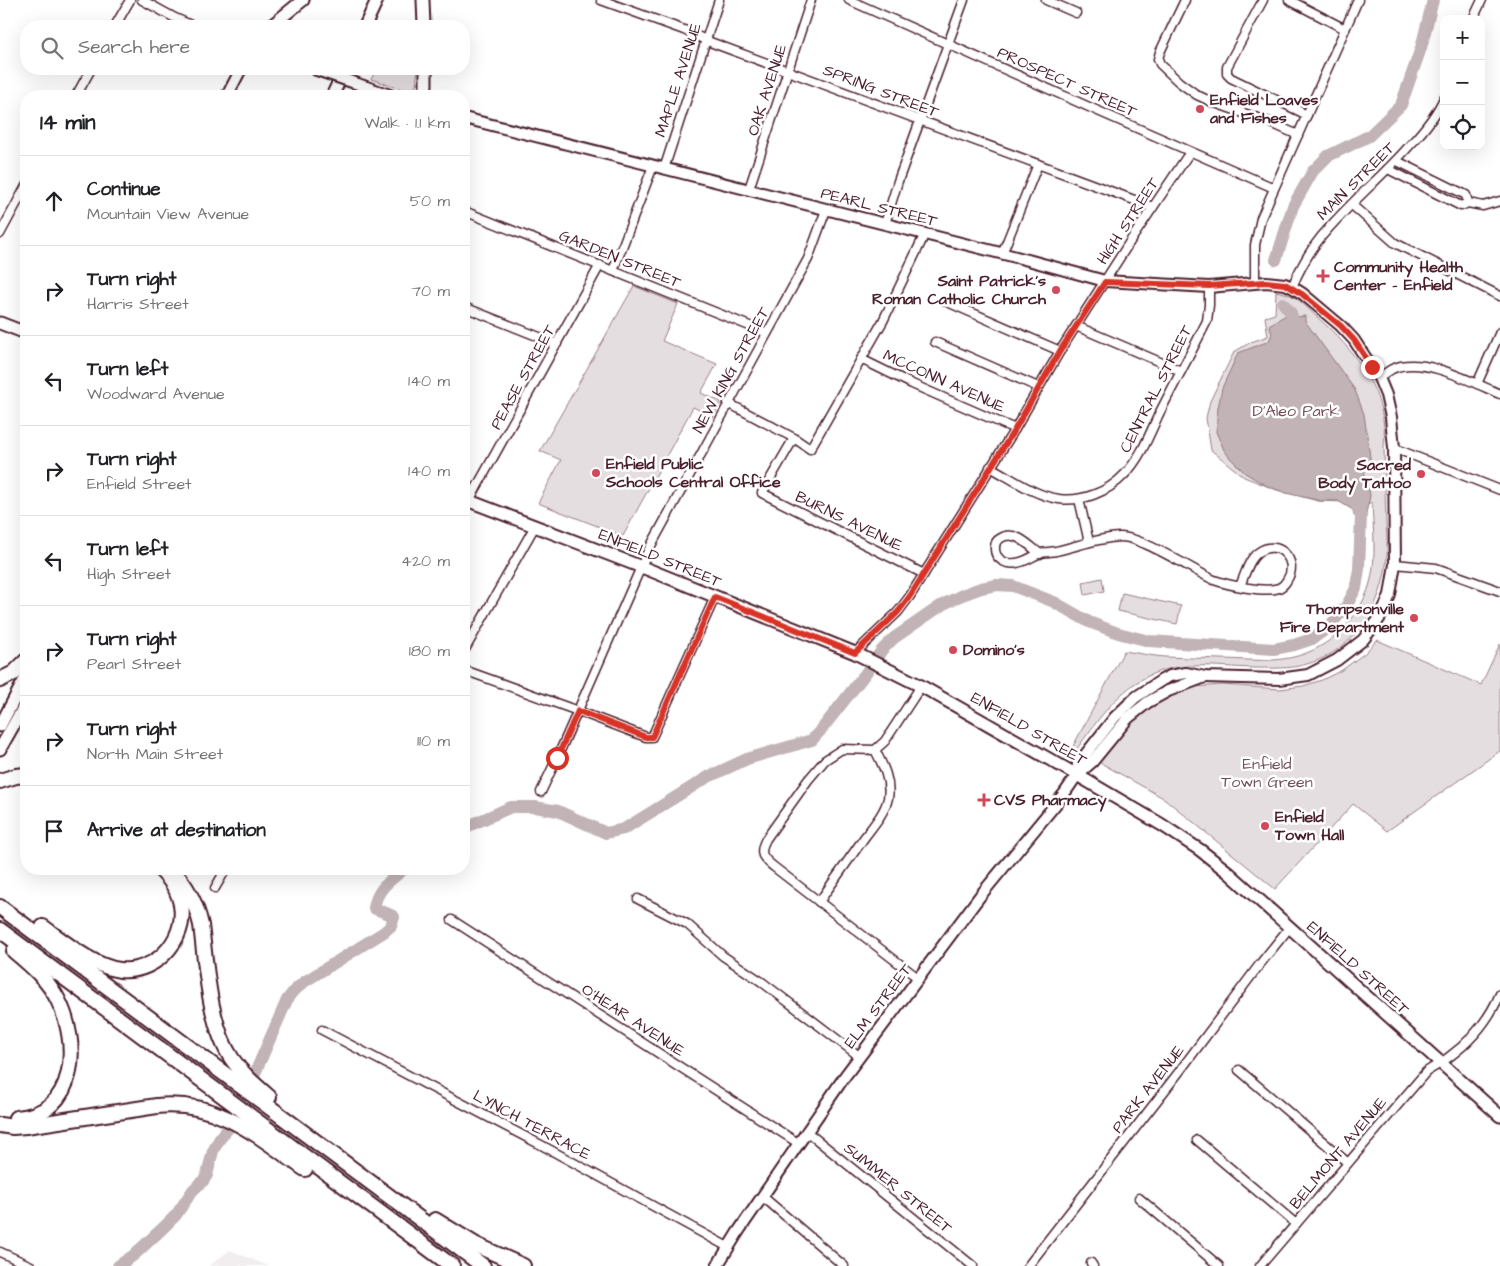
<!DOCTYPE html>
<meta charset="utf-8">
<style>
body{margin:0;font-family:"Architects Daughter",sans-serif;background:#f2f2f2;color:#202124}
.controls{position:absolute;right:15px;top:15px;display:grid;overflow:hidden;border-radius:10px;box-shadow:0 5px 20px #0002}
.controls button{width:45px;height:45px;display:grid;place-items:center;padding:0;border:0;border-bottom:1px solid #e0e0e0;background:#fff;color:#202124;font:25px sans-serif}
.stop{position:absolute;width:15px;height:15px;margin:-11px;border:4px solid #d93025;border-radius:50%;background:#fff}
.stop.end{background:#d93025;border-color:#fff;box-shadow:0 1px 5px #0008}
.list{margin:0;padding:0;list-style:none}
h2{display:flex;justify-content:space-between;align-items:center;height:65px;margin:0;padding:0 20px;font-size:21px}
h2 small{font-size:16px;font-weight:400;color:#757577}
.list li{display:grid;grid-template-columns:32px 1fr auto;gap:15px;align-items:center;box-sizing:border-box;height:90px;padding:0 20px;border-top:1px solid #e0e0e0}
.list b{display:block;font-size:19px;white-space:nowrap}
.list p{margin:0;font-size:16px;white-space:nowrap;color:#757577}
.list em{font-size:16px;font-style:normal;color:#757577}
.icon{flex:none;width:28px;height:28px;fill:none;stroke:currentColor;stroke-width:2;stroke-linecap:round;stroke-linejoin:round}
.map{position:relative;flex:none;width:1500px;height:1266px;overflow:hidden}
.search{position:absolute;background:#fff;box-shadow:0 5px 20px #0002;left:20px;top:20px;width:450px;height:55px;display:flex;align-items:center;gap:12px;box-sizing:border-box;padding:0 18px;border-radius:20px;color:#757577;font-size:19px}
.panel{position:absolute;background:#fff;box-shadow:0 5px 20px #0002;left:20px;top:90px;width:450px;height:785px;border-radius:20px}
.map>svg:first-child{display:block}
.built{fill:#f2eeef}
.green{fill:#e5dee0;stroke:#987e86}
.water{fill:#c1b3b6;stroke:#91787e}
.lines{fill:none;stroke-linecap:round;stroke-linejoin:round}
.river{stroke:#c1b3b6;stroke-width:12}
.street-casing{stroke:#4a1f2b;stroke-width:11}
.secondary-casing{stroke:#4a1f2b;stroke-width:14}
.primary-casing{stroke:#4a1f2b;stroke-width:15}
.highway-casing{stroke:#4a1f2b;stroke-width:18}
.street{stroke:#fff;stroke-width:8}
.secondary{stroke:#fff;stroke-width:10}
.primary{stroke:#fff;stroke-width:11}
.highway{stroke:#fff;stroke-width:14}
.secondary-bridge-casing{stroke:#4a1f2b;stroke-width:14;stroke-linecap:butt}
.secondary-bridge{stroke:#fff;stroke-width:10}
.route{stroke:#d93025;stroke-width:6}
.poi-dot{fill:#d1495b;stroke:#fff;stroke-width:2}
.labels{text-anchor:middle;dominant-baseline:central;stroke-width:5;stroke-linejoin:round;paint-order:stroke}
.street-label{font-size:16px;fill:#4a1f2b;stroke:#fff}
.poi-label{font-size:16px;font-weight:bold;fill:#4a1f2b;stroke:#fff;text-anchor:start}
.park-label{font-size:16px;fill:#714f58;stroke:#fff}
</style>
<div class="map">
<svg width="1500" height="1266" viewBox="0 0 1500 1266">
<rect width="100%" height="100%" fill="#fff"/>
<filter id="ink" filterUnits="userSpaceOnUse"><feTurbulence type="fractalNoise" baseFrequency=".02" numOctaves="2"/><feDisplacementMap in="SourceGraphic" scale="10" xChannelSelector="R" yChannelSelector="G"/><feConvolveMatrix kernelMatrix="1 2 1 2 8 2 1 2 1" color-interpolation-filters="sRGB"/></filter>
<g filter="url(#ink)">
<!-- built -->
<polygon class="built" points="230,1250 269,1266 209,1266"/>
<!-- green -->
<g class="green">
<polygon points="377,69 418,69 415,92 410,92 371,79"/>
<polygon points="634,286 678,304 662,341 717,364 701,393 721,402 713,417 693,407 623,536 538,503 561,460 540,451"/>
<path d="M 1276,291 C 1280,292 1286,293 1290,295 C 1300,299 1309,310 1317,317 C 1355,350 1389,394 1384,448 C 1385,473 1385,498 1386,523 C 1387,537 1388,551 1386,565 C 1380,614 1348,656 1299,666 C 1284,669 1268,668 1253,668 C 1218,667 1178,660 1146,677 C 1115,693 1096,723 1076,750 L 1072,748 L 1124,651 C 1138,653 1152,656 1165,657 C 1183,658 1201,658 1219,659 C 1240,659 1262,662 1283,659 C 1324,654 1359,622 1370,583 C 1377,557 1373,530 1372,503 L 1318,501 L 1277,490 L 1244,477 L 1211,450 L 1206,418 L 1210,401 L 1234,352 L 1251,342 L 1268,336 L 1265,317 L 1275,314 Z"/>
<polygon points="1102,578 1104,591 1085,595 1083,582"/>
<polygon points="1122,593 1181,606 1177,624 1118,611"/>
<polygon points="1377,640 1481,685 1500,644 1500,751 1387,831 1353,804 1275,889 1165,799 1099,762 1128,723 1158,699 1193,687 1222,685 1280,689 1303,686 1322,680 1342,670 1365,653"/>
</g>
<!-- water -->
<path class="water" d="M 1293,311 L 1296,317 L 1305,316 L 1305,321 L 1355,390 L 1364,414 L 1371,464 L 1366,465 C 1362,477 1368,483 1370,495 C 1370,500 1366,509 1366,516 L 1354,516 L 1353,510 L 1338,501 L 1321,501 L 1286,493 L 1267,486 L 1245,473 L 1230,458 L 1224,450 L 1216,432 L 1218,408 L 1222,388 L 1238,353 L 1269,341 L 1272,334 L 1269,325 Z"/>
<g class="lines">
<!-- river -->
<g class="river">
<polyline points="1276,260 1293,206 1313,171 1328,156 1369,136 1401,105 1421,48 1433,0"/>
<polyline points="1283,303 1291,313 1295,327"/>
<polyline points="464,828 511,807 535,807 558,811 606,833 624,829 708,777 747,759 812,740 821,730 865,674 882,650 894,638 942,605 962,595 981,588 997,585 1013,586 1054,602 1089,622 1118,633 1149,641 1274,649 1294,645 1312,639 1329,627 1347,605 1356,588 1359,569 1361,516 1354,500"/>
<path d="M 255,1073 L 287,1000 L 294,991 L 304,982 L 384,932 L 391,926 L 394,917 C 391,914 379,911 374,908 C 377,888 390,881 404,869"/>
<polyline points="118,1266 134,1255 164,1227 176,1215 193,1190 204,1180 207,1175 213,1151 219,1140 229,1127"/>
</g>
<!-- street casing -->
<g class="street-casing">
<g id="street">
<polyline points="142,0 175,18 193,26"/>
<polyline points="601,0 684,30 710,42 1153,207"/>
<polyline points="849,0 1098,111 1274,188"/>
<polyline points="1046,0 1076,13"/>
<polyline points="1185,0 1160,52 1158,59 1160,64 1179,82 1197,95 1212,102 1269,122 1298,135"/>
<polyline points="1263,0 1227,67 1227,74 1231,78 1307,115"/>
<polyline points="1289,0 1345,29"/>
<polyline points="1473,19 1482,0"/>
<polyline points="115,26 130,0"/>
<polyline points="76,96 91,69"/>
<polyline points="1397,161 1466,195 1468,203"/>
<polyline points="664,169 719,0"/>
<polyline points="1388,169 1461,206 1468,203 1483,206 1500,201"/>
<polyline points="749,189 811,0"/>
<polyline points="1352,205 1395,243 1500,296"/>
<polyline points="464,211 767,333"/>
<polyline points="885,224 898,181 964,0"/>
<polyline points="0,234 26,186"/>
<polyline points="1002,254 1038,164"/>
<polyline points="613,271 653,166"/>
<polyline points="1255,283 1255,245 1261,218 1358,0"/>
<path d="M 1292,287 C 1301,266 1312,246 1328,229 C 1354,199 1385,174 1411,144 C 1424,130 1436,116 1444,98"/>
<polyline points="945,301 1060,351"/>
<polyline points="464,307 557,344"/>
<polyline points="1076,326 1181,371"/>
<polyline points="935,342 1038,387"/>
<polyline points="861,359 912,384 1015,429"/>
<path d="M 1379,378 C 1383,375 1387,372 1392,369 C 1422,355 1472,382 1500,394"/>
<polyline points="1477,384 1500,332"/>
<polyline points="728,403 794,438 810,449 883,321 922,240 924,233"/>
<polyline points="794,438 762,493 924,574"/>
<polyline points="1394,448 1500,490"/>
<path d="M 990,467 C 1013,479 1033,495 1059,499 C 1082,502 1108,492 1124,475 C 1140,459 1149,436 1158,416 C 1174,384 1191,353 1207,321 L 1209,305 L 1209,287"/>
<polyline points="1079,499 1089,542"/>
<polyline points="469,501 600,265"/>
<path d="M 1040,554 C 1030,546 1014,529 1001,538 C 997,540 995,543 995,547 C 994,559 1006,565 1016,563 C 1026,562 1032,556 1041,553 C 1046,552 1051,552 1056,551 C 1078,546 1098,538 1120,537 C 1140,536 1193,570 1214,580 C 1228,585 1265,593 1279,588 C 1283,586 1285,584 1287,580 C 1300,561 1278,538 1259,552 C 1249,558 1245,575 1240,586"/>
<polyline points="1395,564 1436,568 1500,591"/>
<polyline points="464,651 535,526"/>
<polyline points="855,653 898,612 910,596 1015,429 1060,351 1131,240 1190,152"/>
<polyline points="464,670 578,711 646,737 652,737 715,597"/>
<path d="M 875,750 L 842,749 L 825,760 L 808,780 L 766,839 C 758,854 763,858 774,867 L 918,978"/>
<polyline points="875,750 885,741 921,686"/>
<polyline points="541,792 557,758 648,551 808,259 826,210"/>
<polyline points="215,888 226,869"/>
<polyline points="638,899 687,924 723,956 762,982 859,1056"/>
<path d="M 819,902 C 834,881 849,859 864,838 C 872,827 885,813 888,798 C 891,781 883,765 875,750"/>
<polyline points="452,920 798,1143"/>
<polyline points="322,1030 545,1147 728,1247"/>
<polyline points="1239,1070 1348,1163"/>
<polyline points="806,1131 973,1266"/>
<polyline points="1197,1140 1296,1224"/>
<polyline points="762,1196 844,1266"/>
<polyline points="1139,1198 1219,1266"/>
<polyline points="0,1252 31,1266"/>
<polyline points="1091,1263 1093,1266"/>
<polyline points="1028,1266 1179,1072 1260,964 1289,928"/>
<path d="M 1260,1266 L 1426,1072 C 1433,1067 1442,1063 1449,1057 C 1471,1041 1489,1020 1500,994"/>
</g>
</g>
<!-- secondary casing -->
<g class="secondary-casing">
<g id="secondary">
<polyline points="358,84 393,96"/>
<polyline points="227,96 241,69"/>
<polyline points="464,118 1028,260 1105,281 1209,287 1266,282 1285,284 1292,287 1303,294 1341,326 1354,340 1379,378 1386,395 1391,417 1394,448 1395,564 1390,595 1385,607 1379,619 1363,640 1337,660 1308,675 1279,679 1205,677 1186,673 1170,676 1162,680 1136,697 1115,717 1078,764 1077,775"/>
<polyline points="717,1266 738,1232 845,1076 980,896 1064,794 1077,775 1092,762 1128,718 1148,702 1168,691 1205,677"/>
</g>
</g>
<!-- primary casing -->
<g class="primary-casing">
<g id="primary">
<polyline points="423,0 424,26"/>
<polyline points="271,26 303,0"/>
<polyline points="365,26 377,0"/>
<polyline points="332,96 345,69"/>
<polyline points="424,96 426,85 426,69"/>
<polyline points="0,323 26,333"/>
<polyline points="464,499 647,569 855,653 921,686 1077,775 1162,825 1200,850 1228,872 1500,1116"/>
<polyline points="0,726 26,677"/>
<polyline points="0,749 26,703"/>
</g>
</g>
<!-- highway casing -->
<g class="highway-casing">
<g id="highway">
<polyline points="0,680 14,673 26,661"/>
<polyline points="0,781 16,776 26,775"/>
<path d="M 171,869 C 187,885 196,903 201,925 C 206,965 209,1025 232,1059 C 242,1074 255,1085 269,1097"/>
<polyline points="0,907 483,1266"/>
<path d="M 43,927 C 64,942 94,967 120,970 C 158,974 192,934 179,897 C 176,886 168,877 160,869"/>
<polyline points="0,930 452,1266"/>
<path d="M 14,951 C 31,965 48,980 58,1000 C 80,1043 78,1114 16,1118"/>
<path d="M 0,1125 L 13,1127 L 26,1126 L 157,1106 C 218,1100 258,1136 305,1169"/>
<polyline points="435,1220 476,1245 523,1266"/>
</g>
</g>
<!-- street -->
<use href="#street" class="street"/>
<!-- secondary -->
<use href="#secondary" class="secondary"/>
<!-- primary -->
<use href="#primary" class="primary"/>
<!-- highway -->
<use href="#highway" class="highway"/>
<!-- secondary-bridge casing -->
<g class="secondary-bridge-casing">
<polyline id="secondary-bridge" points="314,69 358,84"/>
</g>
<!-- secondary-bridge -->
<use href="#secondary-bridge" class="secondary-bridge"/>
</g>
</g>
<g class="lines" filter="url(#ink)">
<!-- route -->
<polyline class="route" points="557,758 578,711 646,737 652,737 715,597 855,653 898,612 910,596 1015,429 1060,351 1105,282 1209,286 1266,282 1285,284 1302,294 1341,326 1354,340 1372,367"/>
</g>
<!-- markers -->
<g class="poi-dot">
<circle cx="1200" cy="109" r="5"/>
<path d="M1320.5 268.5h5v5h5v5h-5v5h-5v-5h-5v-5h5z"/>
<circle cx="1056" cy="290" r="5"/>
<circle cx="596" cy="473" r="5"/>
<circle cx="1421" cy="474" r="5"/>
<circle cx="1414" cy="618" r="5"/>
<circle cx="953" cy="650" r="5"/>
<path d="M981.5 792.5h5v5h5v5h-5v5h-5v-5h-5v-5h5z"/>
<circle cx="1265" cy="826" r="5"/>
</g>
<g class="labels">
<!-- street labels -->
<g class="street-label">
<text transform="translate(678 80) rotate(-72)">MAPLE AVENUE</text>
<text transform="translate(1067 82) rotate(24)">PROSPECT STREET</text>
<text transform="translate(767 90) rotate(-72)">OAK AVENUE</text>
<text transform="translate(881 91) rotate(21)">SPRING STREET</text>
<text transform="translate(1356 181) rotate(-45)">MAIN STREET</text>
<text transform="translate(879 207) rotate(14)">PEARL STREET</text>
<text transform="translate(1128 221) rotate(-57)">HIGH STREET</text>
<text transform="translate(620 259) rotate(22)">GARDEN STREET</text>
<text transform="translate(731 370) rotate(-61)">NEW KING STREET</text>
<text transform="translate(523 377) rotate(-61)">PEASE STREET</text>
<text transform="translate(944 381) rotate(24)">MCCONN AVENUE</text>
<text transform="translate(1156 389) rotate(-63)">CENTRAL STREET</text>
<text transform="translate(849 521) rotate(26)">BURNS AVENUE</text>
<text transform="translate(660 558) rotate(22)">ENFIELD STREET</text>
<text transform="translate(1029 729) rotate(30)">ENFIELD STREET</text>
<text transform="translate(1358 968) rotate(42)">ENFIELD STREET</text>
<text transform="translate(878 1006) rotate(-53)">ELM STREET</text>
<text transform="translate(633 1020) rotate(33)">O'HEAR AVENUE</text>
<text transform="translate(1148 1089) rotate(-52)">PARK AVENUE</text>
<text transform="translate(532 1125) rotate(28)">LYNCH TERRACE</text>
<text transform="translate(1338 1153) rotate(-50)">BELMONT AVENUE</text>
<text transform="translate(898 1188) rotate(39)">SUMMER STREET</text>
</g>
<!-- poi labels -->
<g class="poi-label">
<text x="1210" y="100">Enfield Loaves<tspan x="1210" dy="18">and Fishes</tspan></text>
<text x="1334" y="267">Community Health<tspan x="1334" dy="18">Center - Enfield</tspan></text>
<text x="1046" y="281" text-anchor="end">Saint Patrick's<tspan x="1046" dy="18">Roman Catholic Church</tspan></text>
<text x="606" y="464">Enfield Public<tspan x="606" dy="18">Schools Central Office</tspan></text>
<text x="1411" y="465" text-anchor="end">Sacred<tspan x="1411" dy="18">Body Tattoo</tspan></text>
<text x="1404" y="609" text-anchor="end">Thompsonville<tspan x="1404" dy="18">Fire Department</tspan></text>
<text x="963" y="650">Domino's</text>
<text x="994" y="800">CVS Pharmacy</text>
<text x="1275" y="817">Enfield<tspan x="1275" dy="18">Town Hall</tspan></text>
</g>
<!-- park labels -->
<g class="park-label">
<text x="1296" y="411">D'Aleo Park</text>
<text x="1267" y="764">Enfield<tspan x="1267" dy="18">Town Green</tspan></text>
</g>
</g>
</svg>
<div class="controls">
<button>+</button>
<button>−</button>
<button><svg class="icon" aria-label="locate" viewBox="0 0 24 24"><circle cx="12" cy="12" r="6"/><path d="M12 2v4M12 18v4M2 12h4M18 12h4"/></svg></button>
</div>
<div class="stop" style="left:557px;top:758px"></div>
<div class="stop end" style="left:1372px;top:367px"></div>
<div class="search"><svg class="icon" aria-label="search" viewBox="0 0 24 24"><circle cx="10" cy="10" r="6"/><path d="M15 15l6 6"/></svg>Search here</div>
<section class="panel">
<h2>14 min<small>Walk · 1.1 km</small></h2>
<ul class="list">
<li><svg class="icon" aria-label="ahead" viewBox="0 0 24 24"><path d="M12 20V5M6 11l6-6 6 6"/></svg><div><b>Continue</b><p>Mountain View Avenue</p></div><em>50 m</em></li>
<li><svg class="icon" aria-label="right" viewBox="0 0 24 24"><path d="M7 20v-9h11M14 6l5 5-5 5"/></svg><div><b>Turn right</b><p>Harris Street</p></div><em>70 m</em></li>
<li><svg class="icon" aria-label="left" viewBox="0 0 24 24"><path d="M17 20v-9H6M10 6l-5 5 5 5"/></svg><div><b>Turn left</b><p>Woodward Avenue</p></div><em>140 m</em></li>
<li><svg class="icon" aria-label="right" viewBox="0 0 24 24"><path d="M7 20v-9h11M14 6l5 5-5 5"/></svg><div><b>Turn right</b><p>Enfield Street</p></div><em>140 m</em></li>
<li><svg class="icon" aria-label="left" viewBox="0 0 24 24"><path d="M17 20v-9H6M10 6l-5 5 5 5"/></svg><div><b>Turn left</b><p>High Street</p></div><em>420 m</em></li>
<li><svg class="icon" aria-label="right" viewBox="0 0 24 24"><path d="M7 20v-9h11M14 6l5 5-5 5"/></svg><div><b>Turn right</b><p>Pearl Street</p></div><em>180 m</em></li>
<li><svg class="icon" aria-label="right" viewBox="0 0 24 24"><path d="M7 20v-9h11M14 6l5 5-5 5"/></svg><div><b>Turn right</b><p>North Main Street</p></div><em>110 m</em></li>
<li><svg class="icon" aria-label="arrive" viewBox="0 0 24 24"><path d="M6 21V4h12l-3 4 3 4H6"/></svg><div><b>Arrive at destination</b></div></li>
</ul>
</section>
</div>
